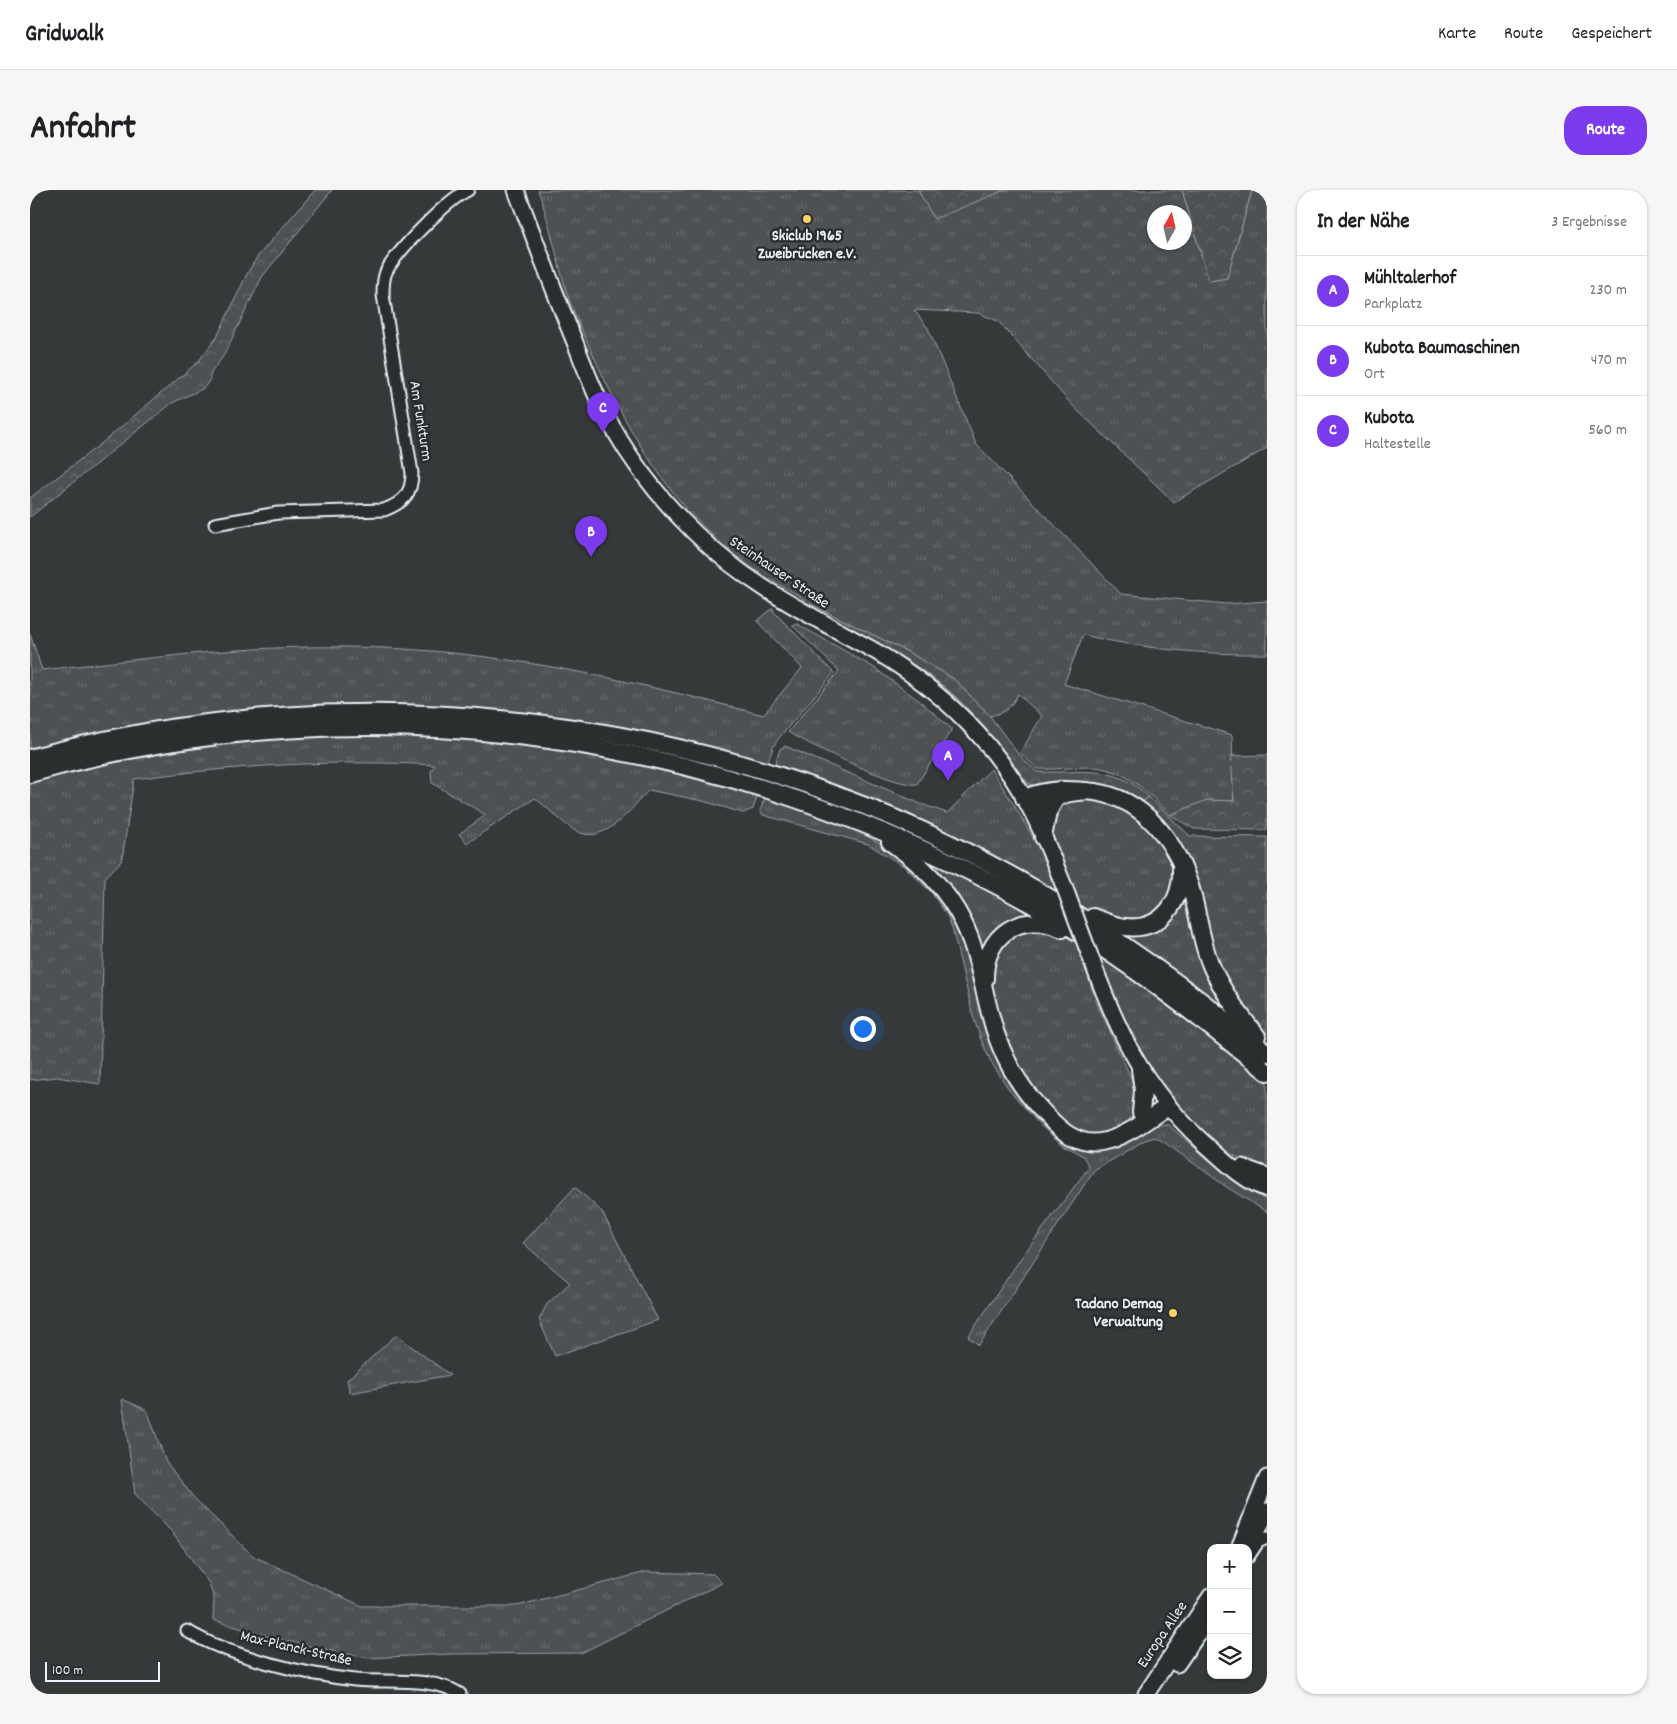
<!DOCTYPE html>
<html lang="de">
<meta charset="utf-8">
<style>
body{margin:0;font-family:Dekko,sans-serif;background:#f6f6f6;color:#202124}
.controls{position:absolute;right:15px;bottom:15px;display:grid;overflow:hidden;border-radius:10px;box-shadow:0 1px 4px #0004}
.controls button{width:45px;height:45px;display:grid;place-items:center;padding:0;border:0;border-bottom:1px solid #e0e0e0;background:#fff;color:#202124;font:25px sans-serif}
.compass{position:absolute;left:1117px;top:15px;width:45px;height:45px;border-radius:50%;background:#fff;box-shadow:0 1px 4px #0004;rotate:8deg}
.scale{position:absolute;left:15px;bottom:12px;width:115px;box-sizing:border-box;padding-left:5px;border:2px solid #e8f1f8;border-top:0;font-size:14px;line-height:18px;white-space:nowrap;color:#e8f1f8;-webkit-text-stroke:4px #2a2d2e;paint-order:stroke}
.you{position:absolute;left:832px;top:838px;width:18px;height:18px;margin:-12px;border:4px solid #fff;border-radius:50%;background:#1a73e8;box-shadow:0 0 0 8px #1a73e833}
.badge{display:grid;place-items:center;width:32px;height:32px;border-radius:50%;background:#7c3aed;color:#fff;font-size:16px;font-weight:700}
.pin{position:absolute;translate:-50% -41px;filter:drop-shadow(0 1px 2px #0008)}
.pin::after{content:'';position:absolute;top:26px;width:18px;height:15px;background:inherit;clip-path:polygon(0 0,100% 0,50% 100%)}
.list{margin:0;padding:0;list-style:none}
h2{display:flex;justify-content:space-between;align-items:center;height:65px;margin:0;padding:0 20px;font-size:21px}
h2 small{font-size:16px;font-weight:400;color:#757577}
.list li{display:grid;grid-template-columns:32px 1fr auto;gap:15px;align-items:center;box-sizing:border-box;height:70px;padding:0 20px;border-top:1px solid #e0e0e0}
.list b{display:block;font-size:19px;white-space:nowrap}
.list p{margin:0;font-size:16px;white-space:nowrap;color:#757577}
.list em{font-size:16px;font-style:normal;color:#757577}
.icon{flex:none;width:28px;height:28px;fill:none;stroke:currentColor;stroke-width:2;stroke-linecap:round;stroke-linejoin:round}
.map{position:relative;flex:none;width:1237px;height:1504px;overflow:hidden;border-radius:20px}
header{display:flex;align-items:center;gap:30px;box-sizing:border-box;height:70px;padding:0 25px;background:#fff;border-bottom:1px solid #e0e0e0}
header strong{font-size:24px}
nav{display:flex;gap:28px;margin-inline-start:auto;font-size:18px}
.intro{display:flex;align-items:center;justify-content:space-between;box-sizing:border-box;height:120px;padding:0 30px}
h1{margin:0;font-size:35px}
.button{padding:12px 22px;border-radius:20px;background:#7c3aed;color:#fff;font-size:18px;font-weight:700}
main{display:flex;gap:30px;padding:0 30px}
aside{flex:1;background:#fff;border-radius:20px;box-shadow:0 1px 4px #0004}
.map>svg:first-child{display:block}
.grass{fill:url(#grass-tufts);stroke:#9aa1a5;fill-rule:evenodd}
.forest{fill:url(#forest-crowns);stroke:#9aa1a5}
.lines{fill:none;stroke-linecap:round;stroke-linejoin:round}
.minor-casing{stroke:#e8f1f8;stroke-width:15}
.major-casing{stroke:#e8f1f8;stroke-width:19}
.highway-casing{stroke:#e8f1f8;stroke-width:20}
.minor{stroke:#2a2d2e;stroke-width:11}
.major{stroke:#2a2d2e;stroke-width:15}
.highway{stroke:#2a2d2e;stroke-width:16}
.major-bridge-casing{stroke:#e8f1f8;stroke-width:19;stroke-linecap:butt}
.major-bridge{stroke:#2a2d2e;stroke-width:15}
.poi-dot{fill:#ffd166;stroke:#2a2d2e;stroke-width:2}
.labels{text-anchor:middle;dominant-baseline:central;stroke-width:5;stroke-linejoin:round;paint-order:stroke}
.poi-label{font-size:16px;font-weight:bold;fill:#e8f1f8;stroke:#2a2d2e}
.street-label{font-size:16px;fill:#e8f1f8;stroke:#2a2d2e}
</style>
<header>
<strong>Gridwalk</strong>
<nav><a>Karte</a><a>Route</a><a>Gespeichert</a></nav>
</header>
<div class="intro"><h1>Anfahrt</h1><a class="button">Route</a></div>
<main>
<div class="map">
<svg width="1237" height="1504" viewBox="0 0 1237 1504">
<defs>
<pattern id="grass-tufts" width="24" height="20" patternUnits="userSpaceOnUse" patternTransform="scale(1.25)"><rect width="24" height="20" fill="#4d5152"/><path d="M3 7l-1-3M5 7V3M7 7l1-3M15 17l-1-3M17 17v-4M19 17l1-3" fill="none" stroke="#676a6c"/></pattern>
<pattern id="forest-crowns" width="20" height="18" patternUnits="userSpaceOnUse" patternTransform="scale(1.25)"><rect width="20" height="18" fill="#4d5152"/><path d="M2 6a3 3 0 1 1 6 0M12 15a3 3 0 1 1 6 0" fill="none" stroke="#676a6c"/></pattern>
</defs>
<rect width="100%" height="100%" fill="#35393a"/>
<filter id="ink" filterUnits="userSpaceOnUse"><feTurbulence type="fractalNoise" baseFrequency=".02" numOctaves="2"/><feDisplacementMap in="SourceGraphic" scale="10" xChannelSelector="R" yChannelSelector="G"/><feConvolveMatrix kernelMatrix="1 2 1 2 8 2 1 2 1" color-interpolation-filters="sRGB"/></filter>
<g filter="url(#ink)">
<!-- grass -->
<g class="grass">
<path d="M 508,0 L 1152,0 L 1179,91 L 1197,88 L 1222,0 L 1237,0 L 1237,258 L 1144,312 L 1042,215 L 968,131 L 948,123 L 884,120 L 898,138 L 946,254 L 1091,404 L 1197,414 L 1237,411 L 1237,464 C 1176,465 1112,459 1053,445 L 1034,494 L 1202,545 L 1204,611 L 1177,610 L 1140,625 C 1117,601 1094,577 1059,577 C 1042,577 1025,580 1008,579 L 990,563 L 1012,526 L 988,504 C 980,518 977,522 960,526 L 924,489 L 878,462 L 776,412 C 763,400 755,399 741,390 C 719,377 700,362 681,344 C 626,291 591,228 560,158 C 553,142 545,126 539,109 C 527,73 521,36 508,0 ZM 1124,22 L 1154,22 L 1154,52 L 1124,52 Z"/>
<path d="M 743,418 L 744,422 L 804,483 L 748,549 L 743,557 L 723,619 L 713,623 L 673,611 L 619,600 C 600,619 574,658 544,640 C 530,631 518,618 505,608 L 437,653 L 429,644 L 456,625 L 402,593 L 401,581 L 405,575 C 305,569 204,576 104,589 L 92,670 L 75,688 L 70,894 L 27,887 L 0,890 L 0,444 L 12,480 C 114,469 214,455 317,457 C 458,458 597,489 733,525 L 772,478 L 727,431 Z"/>
<path d="M 767,434 L 843,477 L 891,512 L 922,539 L 887,594 C 867,598 778,554 758,542 L 809,481 L 762,435 Z"/>
<path d="M 838,449 C 881,473 921,498 954,535 C 970,554 983,574 999,593 L 1004,595 L 1076,596 L 1113,611 L 1119,607 L 1160,646 L 1237,647 L 1237,847 L 1198,801 L 1173,737 L 1113,614 L 1000,596 L 943,527 L 905,494 Z"/>
<path d="M 755,556 L 891,614 L 917,623 L 961,579 C 972,595 1024,677 1021,691 L 1046,705 L 1041,693 L 1037,692 L 1019,637 L 1032,611 L 1066,608 L 1109,626 L 1143,668 L 1144,708 L 1111,734 L 1063,723 L 997,683 L 896,633 L 841,611 L 744,577 L 750,559 Z"/>
<polygon points="735,607 831,643 873,666 930,731 963,851 1042,954 1118,934 1122,938 1127,935 1137,934 1200,988 1237,1011 1237,1022 1198,998 1134,952 1125,947 1115,950 1064,980 949,1155 938,1147 991,1068 1059,977 1053,966 1032,954 1010,935 980,901 961,872 951,850 943,826 923,741 918,727 901,702 875,677 838,654 733,625 730,621"/>
<polygon points="889,666 1004,725 953,770"/>
<polygon points="1153,700 1204,826 1089,742 1101,741"/>
<path d="M 992,737 L 1030,743 L 1099,786 L 1237,893 L 1237,981 L 1197,962 L 1151,922 L 1107,863 L 1070,780 L 1073,779 L 1073,776 L 1051,763 L 1065,809 L 1101,888 L 1105,901 L 1102,912 L 1105,921 C 1095,941 1076,943 1057,947 L 1024,927 L 986,877 L 959,800 L 965,757 Z"/>
<polygon points="545,997 572,1022 628,1130 525,1166 509,1130 517,1114 540,1093 493,1053"/>
<polygon points="366,1145 420,1185 320,1203 317,1190"/>
<polygon points="92,1209 117,1220 136,1272 164,1308 223,1366 332,1416 487,1416 616,1382 683,1384 692,1393 551,1463 421,1464 337,1468 242,1448 183,1430 184,1409 179,1393 141,1341 105,1304"/>
</g>
<!-- forest -->
<g class="forest">
<polygon points="285,0 302,0 232,87 194,165 181,183 180,189 174,198 142,213 0,327 0,308 72,253 168,172 187,147 218,82 228,66"/>
<polygon points="888,0 975,0 904,29"/>
<polygon points="1152,0 1222,0 1197,88 1179,91"/>
<path d="M 776,412 L 878,462 L 924,489 L 960,526 L 989,565 L 1007,582 C 1052,584 1083,572 1119,607 L 1113,611 L 1076,596 L 1004,595 L 998,593 C 974,564 954,534 927,508 C 884,468 827,443 776,416 L 773,413 Z"/>
<polygon points="1237,565 1237,640 1164,639 1140,625 1177,610 1204,611 1201,566"/>
</g>
<g class="lines">
<!-- minor casing -->
<g class="minor-casing">
<g id="minor">
<path d="M 185,334 L 248,323 L 354,320 C 373,313 382,304 382,283 L 353,105 C 353,98 353,89 356,82 C 366,62 417,10 438,0"/>
<polyline points="1218,1367 1228,1352 1237,1348"/>
<path d="M 157,1441 C 198,1466 277,1485 325,1490 C 357,1493 403,1486 430,1504"/>
</g>
</g>
<!-- major casing -->
<g class="major-casing">
<g id="major">
<path d="M 486,0 C 505,50 524,101 544,150 C 556,180 567,211 583,238 C 605,277 634,313 665,343 C 717,395 782,426 845,461 C 912,500 968,555 1003,624 C 1015,647 1024,672 1034,696"/>
<path d="M 1062,771 C 1091,851 1118,905 1184,962 C 1201,977 1215,991 1237,999"/>
<polyline points="1212,977 1237,986"/>
<polyline points="1209,1358 1237,1288"/>
<polyline points="1219,1360 1237,1321"/>
<polyline points="1147,1474 1181,1425"/>
<polyline points="1116,1504 1181,1406"/>
</g>
</g>
<!-- highway casing -->
<g class="highway-casing">
<g id="highway">
<path d="M 0,568 C 318,480 686,522 975,682 C 1068,733 1155,796 1237,863"/>
<path d="M 0,584 C 343,486 709,546 1015,722 C 1094,768 1166,825 1237,882"/>
<path d="M 1057,601 C 1050,602 1043,602 1036,604 C 1020,609 1010,622 994,608 C 1019,598 1039,599 1065,602 C 1114,609 1145,651 1160,696 C 1168,721 1170,748 1180,773 C 1191,800 1208,823 1227,846"/>
<polyline points="1013,647 1018,622 1026,608"/>
<path d="M 860,652 C 891,673 916,698 933,732 C 948,762 952,795 961,827 C 971,867 993,904 1024,933 C 1036,945 1053,955 1071,952 C 1095,948 1118,929 1138,916"/>
<path d="M 1063,727 C 1074,731 1084,736 1096,737 C 1132,741 1152,711 1151,679"/>
<path d="M 955,789 C 954,745 991,720 1032,739"/>
<polyline points="1110,879 1113,900 1111,923"/>
</g>
</g>
<!-- minor -->
<use href="#minor" class="minor"/>
<!-- major -->
<use href="#major" class="major"/>
<!-- highway -->
<use href="#highway" class="highway"/>
<!-- major-bridge casing -->
<g class="major-bridge-casing">
<polyline id="major-bridge" points="1034,696 1062,771"/>
</g>
<!-- major-bridge -->
<use href="#major-bridge" class="major-bridge"/>
</g>
</g>
<!-- markers -->
<g class="poi-dot">
<circle cx="777" cy="29" r="5"/>
<circle cx="1143" cy="1123" r="5"/>
</g>
<g class="labels">
<!-- poi labels -->
<g class="poi-label">
<text x="777" y="46">Skiclub 1965<tspan x="777" dy="18">Zweibrücken e.V.</tspan></text>
<text x="1133" y="1114" text-anchor="end">Tadano Demag<tspan x="1133" dy="18">Verwaltung</tspan></text>
</g>
<!-- street labels -->
<g class="street-label">
<text transform="translate(390 231) rotate(81)">Am Funkturm</text>
<text transform="translate(749 383) rotate(34)">Steinhauser Straße</text>
<text transform="translate(1133 1445) rotate(-56)">Europa Allee</text>
<text transform="translate(266 1459) rotate(13)">Max-Planck-Straße</text>
</g>
</g>
</svg>
<div class="controls">
<button>+</button>
<button>−</button>
<button><svg class="icon" aria-label="layers" viewBox="0 0 24 24"><path d="M12 4l9 5-9 5-9-5zM3 14l9 5 9-5"/></svg></button>
</div>
<svg class="compass" viewBox="-18 -18 36 36"><path d="M0-13l5 13h-10z" fill="#e53935"/><path d="M0 13l5-13h-10z" fill="#757577"/></svg>
<div class="scale">100 m</div>
<div class="you"></div>
<div class="pin badge" style="left:918px;top:591px">A</div>
<div class="pin badge" style="left:561px;top:367px">B</div>
<div class="pin badge" style="left:573px;top:243px">C</div>
</div>
<aside>
<h2>In der Nähe<small>3 Ergebnisse</small></h2>
<ul class="list">
<li><span class="badge">A</span><div><b>Mühltalerhof</b><p>Parkplatz</p></div><em>230 m</em></li>
<li><span class="badge">B</span><div><b>Kubota Baumaschinen</b><p>Ort</p></div><em>470 m</em></li>
<li><span class="badge">C</span><div><b>Kubota</b><p>Haltestelle</p></div><em>560 m</em></li>
</ul>
</aside>
</main>
